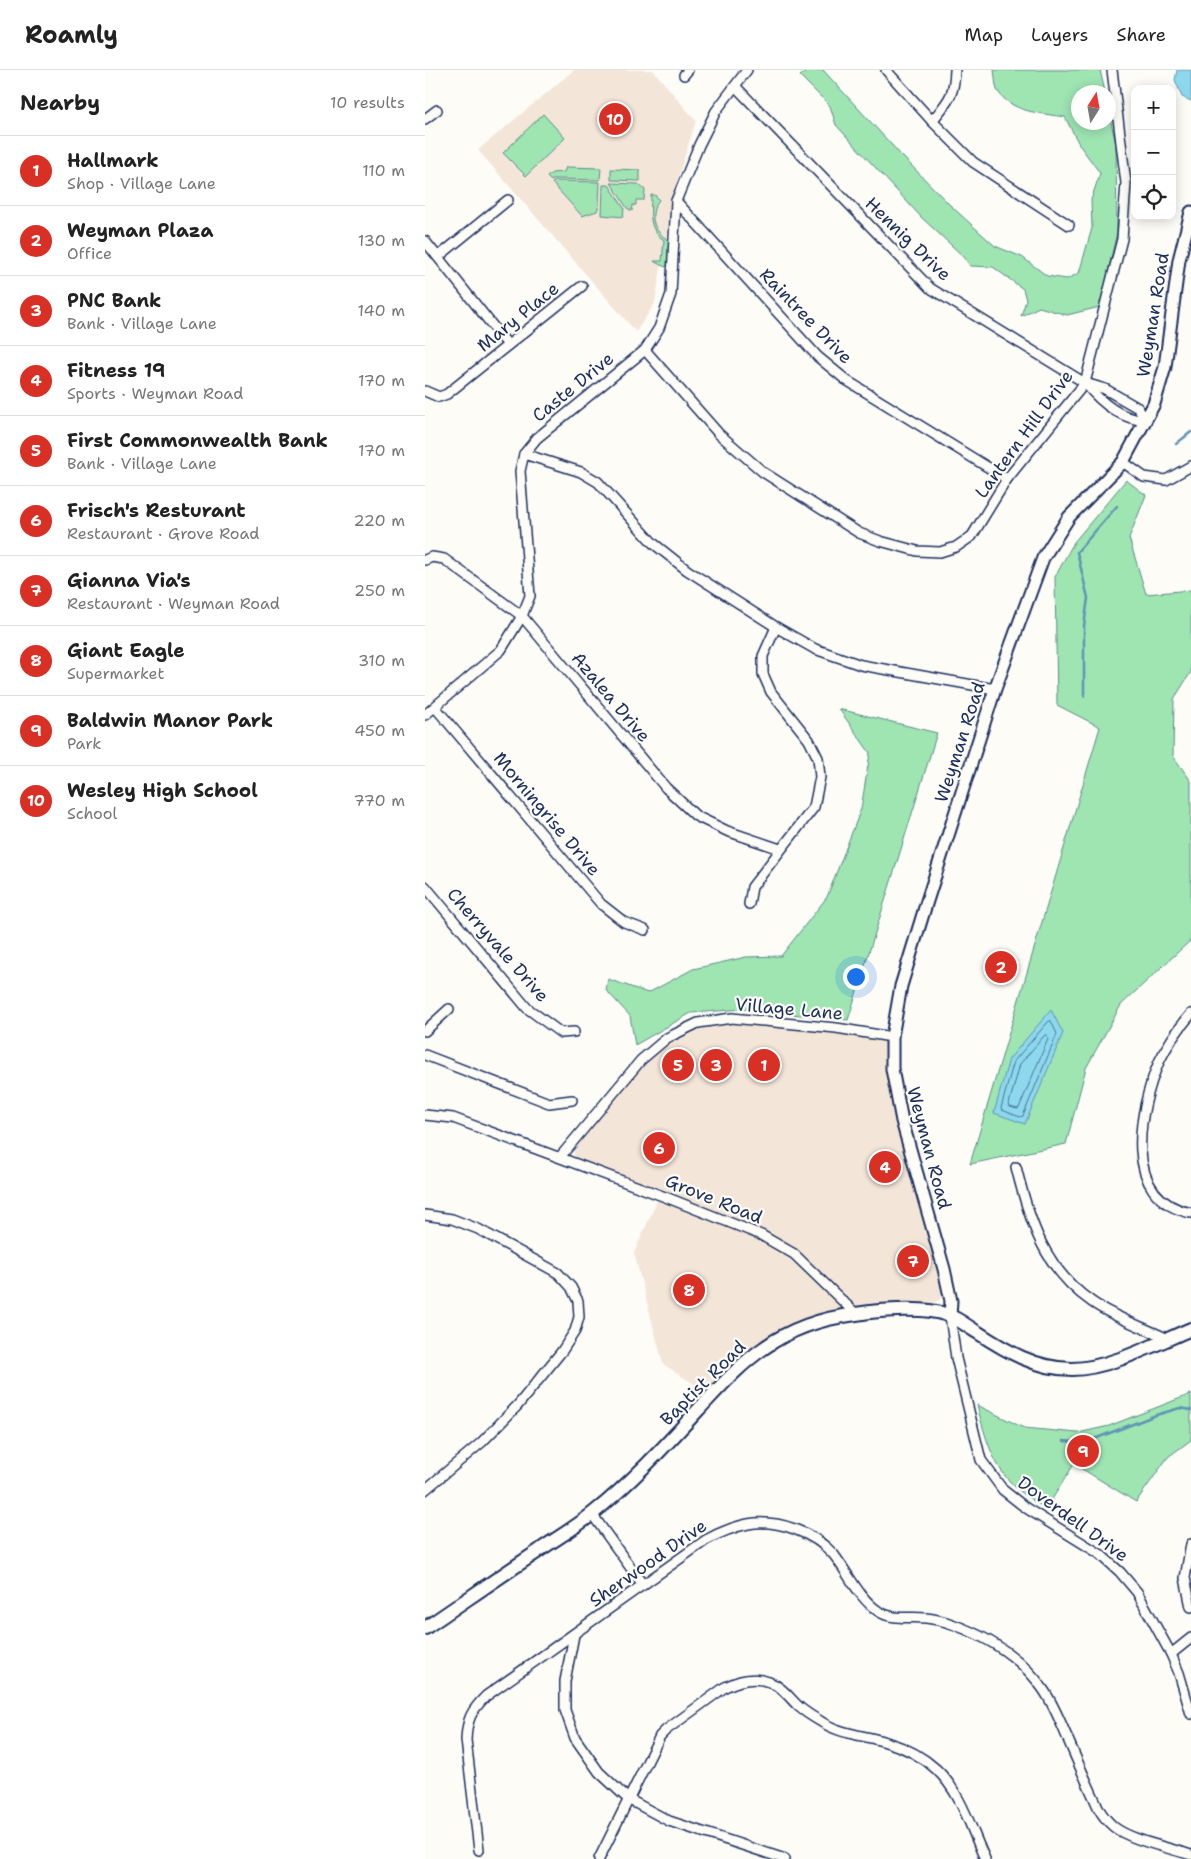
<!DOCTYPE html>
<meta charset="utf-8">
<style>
body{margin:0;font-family:"Shantell Sans",sans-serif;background:#f2f2f2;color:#222}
.controls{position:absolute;right:15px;top:15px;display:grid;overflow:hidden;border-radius:10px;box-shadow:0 2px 12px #0003}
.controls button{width:45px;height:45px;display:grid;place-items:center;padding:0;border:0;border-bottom:1px solid #e0e0e0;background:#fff;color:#222;font:25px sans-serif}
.compass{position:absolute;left:646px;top:15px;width:45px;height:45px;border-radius:50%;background:#fff;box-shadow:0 2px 12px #0003;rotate:11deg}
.you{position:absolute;left:430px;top:906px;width:18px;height:18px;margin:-12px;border:4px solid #fff;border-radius:50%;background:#1a73e8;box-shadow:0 0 0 8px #1a73e833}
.badge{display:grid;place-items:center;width:32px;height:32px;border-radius:50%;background:#d93025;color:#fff;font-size:16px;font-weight:700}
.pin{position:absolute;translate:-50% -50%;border:2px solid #fff;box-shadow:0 1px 5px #0006}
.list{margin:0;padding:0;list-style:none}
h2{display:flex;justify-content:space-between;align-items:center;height:65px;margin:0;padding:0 20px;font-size:21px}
h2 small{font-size:16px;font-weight:400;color:#767676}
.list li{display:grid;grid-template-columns:32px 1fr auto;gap:15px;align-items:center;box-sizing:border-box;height:70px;padding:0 20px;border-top:1px solid #e0e0e0}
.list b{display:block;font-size:19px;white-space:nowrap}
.list p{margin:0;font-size:16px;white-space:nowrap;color:#767676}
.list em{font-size:16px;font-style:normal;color:#767676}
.icon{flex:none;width:28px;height:28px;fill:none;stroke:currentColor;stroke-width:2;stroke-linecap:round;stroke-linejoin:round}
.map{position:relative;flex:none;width:766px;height:1789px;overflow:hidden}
header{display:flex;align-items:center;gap:30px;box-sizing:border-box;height:70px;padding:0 25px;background:#fff;border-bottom:1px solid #e0e0e0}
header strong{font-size:24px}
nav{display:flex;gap:28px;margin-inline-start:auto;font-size:18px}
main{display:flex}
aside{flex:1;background:#fff}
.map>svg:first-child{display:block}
.built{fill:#f3e6d8}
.green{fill:#9ee5b2;stroke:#5c8a88}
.water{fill:#8dd8ed;stroke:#5f94b4}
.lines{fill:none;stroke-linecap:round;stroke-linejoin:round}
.shore{stroke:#497397;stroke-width:1}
.stream{stroke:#5f94b4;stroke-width:2.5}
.minor-casing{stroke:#1b2f5e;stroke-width:12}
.tertiary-casing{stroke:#1b2f5e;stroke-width:15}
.secondary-casing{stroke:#1b2f5e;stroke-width:16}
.minor{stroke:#fdfcf7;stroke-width:9}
.tertiary{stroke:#fdfcf7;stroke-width:11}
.secondary{stroke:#fdfcf7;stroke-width:12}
.labels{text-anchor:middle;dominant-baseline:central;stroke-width:4.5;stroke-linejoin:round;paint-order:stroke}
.street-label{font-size:18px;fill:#1b2f5e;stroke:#fdfcf7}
</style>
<header>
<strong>Roamly</strong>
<nav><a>Map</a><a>Layers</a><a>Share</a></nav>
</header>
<main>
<aside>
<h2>Nearby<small>10 results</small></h2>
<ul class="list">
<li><span class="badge">1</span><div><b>Hallmark</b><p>Shop · Village Lane</p></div><em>110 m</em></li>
<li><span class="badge">2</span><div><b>Weyman Plaza</b><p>Office</p></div><em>130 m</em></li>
<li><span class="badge">3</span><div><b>PNC Bank</b><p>Bank · Village Lane</p></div><em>140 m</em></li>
<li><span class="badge">4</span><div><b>Fitness 19</b><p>Sports · Weyman Road</p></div><em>170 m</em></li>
<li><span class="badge">5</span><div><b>First Commonwealth Bank</b><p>Bank · Village Lane</p></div><em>170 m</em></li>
<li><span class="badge">6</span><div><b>Frisch's Resturant</b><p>Restaurant · Grove Road</p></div><em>220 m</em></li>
<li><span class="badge">7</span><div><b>Gianna Via's</b><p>Restaurant · Weyman Road</p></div><em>250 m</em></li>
<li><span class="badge">8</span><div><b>Giant Eagle</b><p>Supermarket</p></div><em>310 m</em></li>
<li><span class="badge">9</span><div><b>Baldwin Manor Park</b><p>Park</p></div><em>450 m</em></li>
<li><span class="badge">10</span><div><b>Wesley High School</b><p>School</p></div><em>770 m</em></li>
</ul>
</aside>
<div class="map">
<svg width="766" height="1789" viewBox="0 0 766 1789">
<rect width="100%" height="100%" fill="#fdfcf7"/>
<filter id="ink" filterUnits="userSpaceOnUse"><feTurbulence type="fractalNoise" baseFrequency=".02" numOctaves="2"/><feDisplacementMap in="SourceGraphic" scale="10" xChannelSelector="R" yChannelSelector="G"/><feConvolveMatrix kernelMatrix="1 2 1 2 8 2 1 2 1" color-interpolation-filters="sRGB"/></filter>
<g filter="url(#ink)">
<!-- built -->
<g class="built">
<polygon points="149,0 228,0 271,51 249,120 230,233 211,262 53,80"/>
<polygon points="308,953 457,969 461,972 519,1218 518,1226 513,1231 507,1233 440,1234 406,1241 343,1266 309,1289 280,1321 238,1294 209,1183 237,1120 150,1087 148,1078 221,990 242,971 273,959"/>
</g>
<!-- green -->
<g class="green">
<path d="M 384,0 L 398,0 L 475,84 L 526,136 L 570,176 L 597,187 L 622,206 L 642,209 L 654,203 L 667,158 L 666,130 L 675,103 L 655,76 L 640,47 C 616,43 586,43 572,20 C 570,14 570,6 569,0 L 675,0 L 680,22 L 654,22 L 654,52 L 684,52 L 684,44 L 691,74 L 692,162 L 675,237 L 642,245 L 614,237 L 596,246 L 601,230 L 598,219 L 568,197 L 545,196 L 540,188 L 497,148 L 411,55 L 405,36 L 375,6 Z"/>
<polygon points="118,44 140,68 101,106 78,83"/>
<polygon points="141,97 176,98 175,110 130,109 126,111 122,107 127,103 139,102"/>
<polygon points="186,99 215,100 215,111 186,110"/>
<polygon points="130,111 175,112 174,135 172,141 157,146 127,113"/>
<polygon points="186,113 213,114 220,120 219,130 211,130 211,135 208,135 207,141 202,138"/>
<polygon points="178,115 184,115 199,138 198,147 177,145"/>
<path d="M 226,125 L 230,125 L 234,130 C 222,145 229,163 244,170 L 243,194 L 240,197 L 230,192 L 229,191 L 237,191 L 239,170 C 222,159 226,143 226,125 Z"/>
<polygon points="701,410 721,425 704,468 721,524 766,520 766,602 749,629 748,686 766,711 766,870 696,935 661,998 641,1074 545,1094 675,657 632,635 630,507 649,472"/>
<polygon points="414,639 512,663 423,950 319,939 266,943 210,975 205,946 181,920 183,909 223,923 268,899 321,887 356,886 402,827 436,739 445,683"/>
<path d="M 766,1324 L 766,1370 L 743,1387 L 711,1432 L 649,1394 L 621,1439 C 612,1433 603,1428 595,1421 C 568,1400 560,1366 552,1335 L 599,1358 L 653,1363 L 684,1356 Z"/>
</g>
<!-- water -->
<g class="water">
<polygon points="752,0 766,0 766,31 757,27 750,10"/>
<polygon points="626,940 638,963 600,1054 569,1043 584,989"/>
</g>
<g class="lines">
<!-- shore -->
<g class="shore">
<polygon points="626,951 632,964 598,1046 595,1047 577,1040 576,1038 589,991 623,952"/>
<polygon points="622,965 623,969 594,1038 592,1039 585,1037 584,1034 595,994 619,966"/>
</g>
<!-- stream -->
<g class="stream">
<polyline points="751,374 766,362"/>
<polyline points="659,626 659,556 663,528 652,482 692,436"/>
<polyline points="639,1371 659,1373 731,1345 755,1338 766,1340"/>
</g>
<!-- minor casing -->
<g class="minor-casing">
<g id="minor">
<polyline points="461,0 507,51 548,92 644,155"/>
<polyline points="259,5 263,0"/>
<polyline points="310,16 505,218 660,313 680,319 713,338 721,351"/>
<polyline points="0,49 12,40"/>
<path d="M 507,51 C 523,31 529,27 530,0"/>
<polyline points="251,131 393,287 421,310 582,409"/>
<polyline points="0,171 83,275"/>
<polyline points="13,187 83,130"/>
<polyline points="220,280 294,364 338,402 434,463 455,471 492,481 515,482 531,477 547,466 582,409 660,313 697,169 701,113 687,0"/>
<path d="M 660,313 C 676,333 695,349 721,351"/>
<polyline points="0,321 14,327 22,324 157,216"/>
<polyline points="99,384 156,402 173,412 228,473 262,500 351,557 390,579 436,595 570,619"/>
<polyline points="698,392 719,407 741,410 766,396"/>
<polyline points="0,490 7,487 19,489 97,546 241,718 271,746 302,761 355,779"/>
<polyline points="10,637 176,834 199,852 220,860"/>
<polyline points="0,645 76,580 97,546 105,526 95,401 99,384 112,368 220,280 234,258 246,224 251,131 274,75 291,41 322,0"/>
<polyline points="0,816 102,938 136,963 149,962"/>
<polyline points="324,834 327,817 389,737 395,707 393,688 384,670 346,622 338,604 338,586 351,557"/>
<path d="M 766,944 C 754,958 742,975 734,992 C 714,1039 695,1129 766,1143"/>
<polyline points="0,961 24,939"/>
<polyline points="0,985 124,1033 147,1030"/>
<polyline points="0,1045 28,1048 243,1128 336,1165 369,1184 431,1244"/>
<polyline points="135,1087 216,990 242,968 273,953 307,948 411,958 467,967"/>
<path d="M 591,1097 C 604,1150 619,1199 667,1232 C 690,1248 718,1257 743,1269"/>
<polyline points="0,1145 27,1149 53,1159 133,1203 146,1217 153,1231 154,1247 150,1261 137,1281 93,1335 57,1372 0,1420"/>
<polyline points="525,1246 531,1288 556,1390 578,1420 601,1438 675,1484 695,1502 712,1522 746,1584 754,1603 766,1644"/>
<polyline points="167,1444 218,1515"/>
<polyline points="766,1474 760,1508 766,1537"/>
<polyline points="149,1565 140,1611 140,1640 150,1668 174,1702 203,1729 244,1751 360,1789"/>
<polyline points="746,1584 766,1568"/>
<path d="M 54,1780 L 41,1670 C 42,1649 46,1641 61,1626 L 281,1470 C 294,1463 307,1457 323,1454 C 352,1449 389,1462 409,1485 C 423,1503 434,1528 453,1541 C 468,1551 485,1546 501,1548 C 510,1549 519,1551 527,1554 C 563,1567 596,1587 618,1619 C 628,1633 635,1651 642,1667 C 652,1691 663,1715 674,1739 C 678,1746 683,1752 689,1757 C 705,1770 745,1778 766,1785"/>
<path d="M 174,1789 L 235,1666 L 241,1660 L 300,1617 C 314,1610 329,1606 344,1612 C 356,1616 364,1627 373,1636 C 380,1642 388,1647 395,1651 C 416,1665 441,1665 464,1673 C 481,1678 498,1687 511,1699 C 536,1722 546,1759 560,1789"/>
</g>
</g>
<!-- tertiary casing -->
<g class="tertiary-casing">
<polyline id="tertiary" points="525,1246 526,1231 519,1199 477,1051 467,999 467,967 476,916 502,831 570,619 618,488 644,447 698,392 729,334 740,297 754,190 766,142"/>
</g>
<!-- secondary casing -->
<g class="secondary-casing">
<path id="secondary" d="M 0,1558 C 37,1533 74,1507 112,1482 C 130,1469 150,1458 167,1444 C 206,1413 240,1376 273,1340 C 294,1318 314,1295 339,1278 C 365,1259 399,1248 431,1244 C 455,1240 503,1236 525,1246 C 534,1249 543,1257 552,1262 C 581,1281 611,1299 647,1299 C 684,1299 732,1273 766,1259"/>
</g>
<!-- minor -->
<use href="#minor" class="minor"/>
<!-- tertiary -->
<use href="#tertiary" class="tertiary"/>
<!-- secondary -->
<use href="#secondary" class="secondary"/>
</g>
</g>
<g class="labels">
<!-- street labels -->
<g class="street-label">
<text transform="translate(483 169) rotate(44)">Hennig Drive</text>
<text transform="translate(728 245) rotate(-81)">Weyman Road</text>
<text transform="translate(381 246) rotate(46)">Raintree Drive</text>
<text transform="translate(93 247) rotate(-39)">Mary Place</text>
<text transform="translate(148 317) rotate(-39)">Caste Drive</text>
<text transform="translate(599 364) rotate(-54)">Lantern Hill Drive</text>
<text transform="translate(186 627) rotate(50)">Azalea Drive</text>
<text transform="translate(535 672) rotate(-72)">Weyman Road</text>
<text transform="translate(122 744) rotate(50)">Morningrise Drive</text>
<text transform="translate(73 875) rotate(49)">Cherryvale Drive</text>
<text transform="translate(364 939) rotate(5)">Village Lane</text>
<text transform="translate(504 1078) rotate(75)">Weyman Road</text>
<text transform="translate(289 1129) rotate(22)">Grove Road</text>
<text transform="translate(278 1313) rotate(-45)">Baptist Road</text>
<text transform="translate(648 1449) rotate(36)">Doverdell Drive</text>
<text transform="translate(223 1493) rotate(-35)">Sherwood Drive</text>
</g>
</g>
</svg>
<div class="controls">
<button>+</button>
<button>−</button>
<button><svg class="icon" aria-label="locate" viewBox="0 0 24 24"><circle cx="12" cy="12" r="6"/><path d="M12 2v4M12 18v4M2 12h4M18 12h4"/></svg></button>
</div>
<svg class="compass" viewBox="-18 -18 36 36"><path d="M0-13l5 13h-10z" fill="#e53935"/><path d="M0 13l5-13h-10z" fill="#767676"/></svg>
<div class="you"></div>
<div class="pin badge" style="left:339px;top:995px">1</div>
<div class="pin badge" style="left:576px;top:897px">2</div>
<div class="pin badge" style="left:291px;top:995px">3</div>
<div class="pin badge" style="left:460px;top:1097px">4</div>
<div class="pin badge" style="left:253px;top:995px">5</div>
<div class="pin badge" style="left:234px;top:1078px">6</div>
<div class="pin badge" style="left:488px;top:1191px">7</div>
<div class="pin badge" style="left:264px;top:1220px">8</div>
<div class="pin badge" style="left:658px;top:1381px">9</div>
<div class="pin badge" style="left:190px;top:49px">10</div>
</div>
</main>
